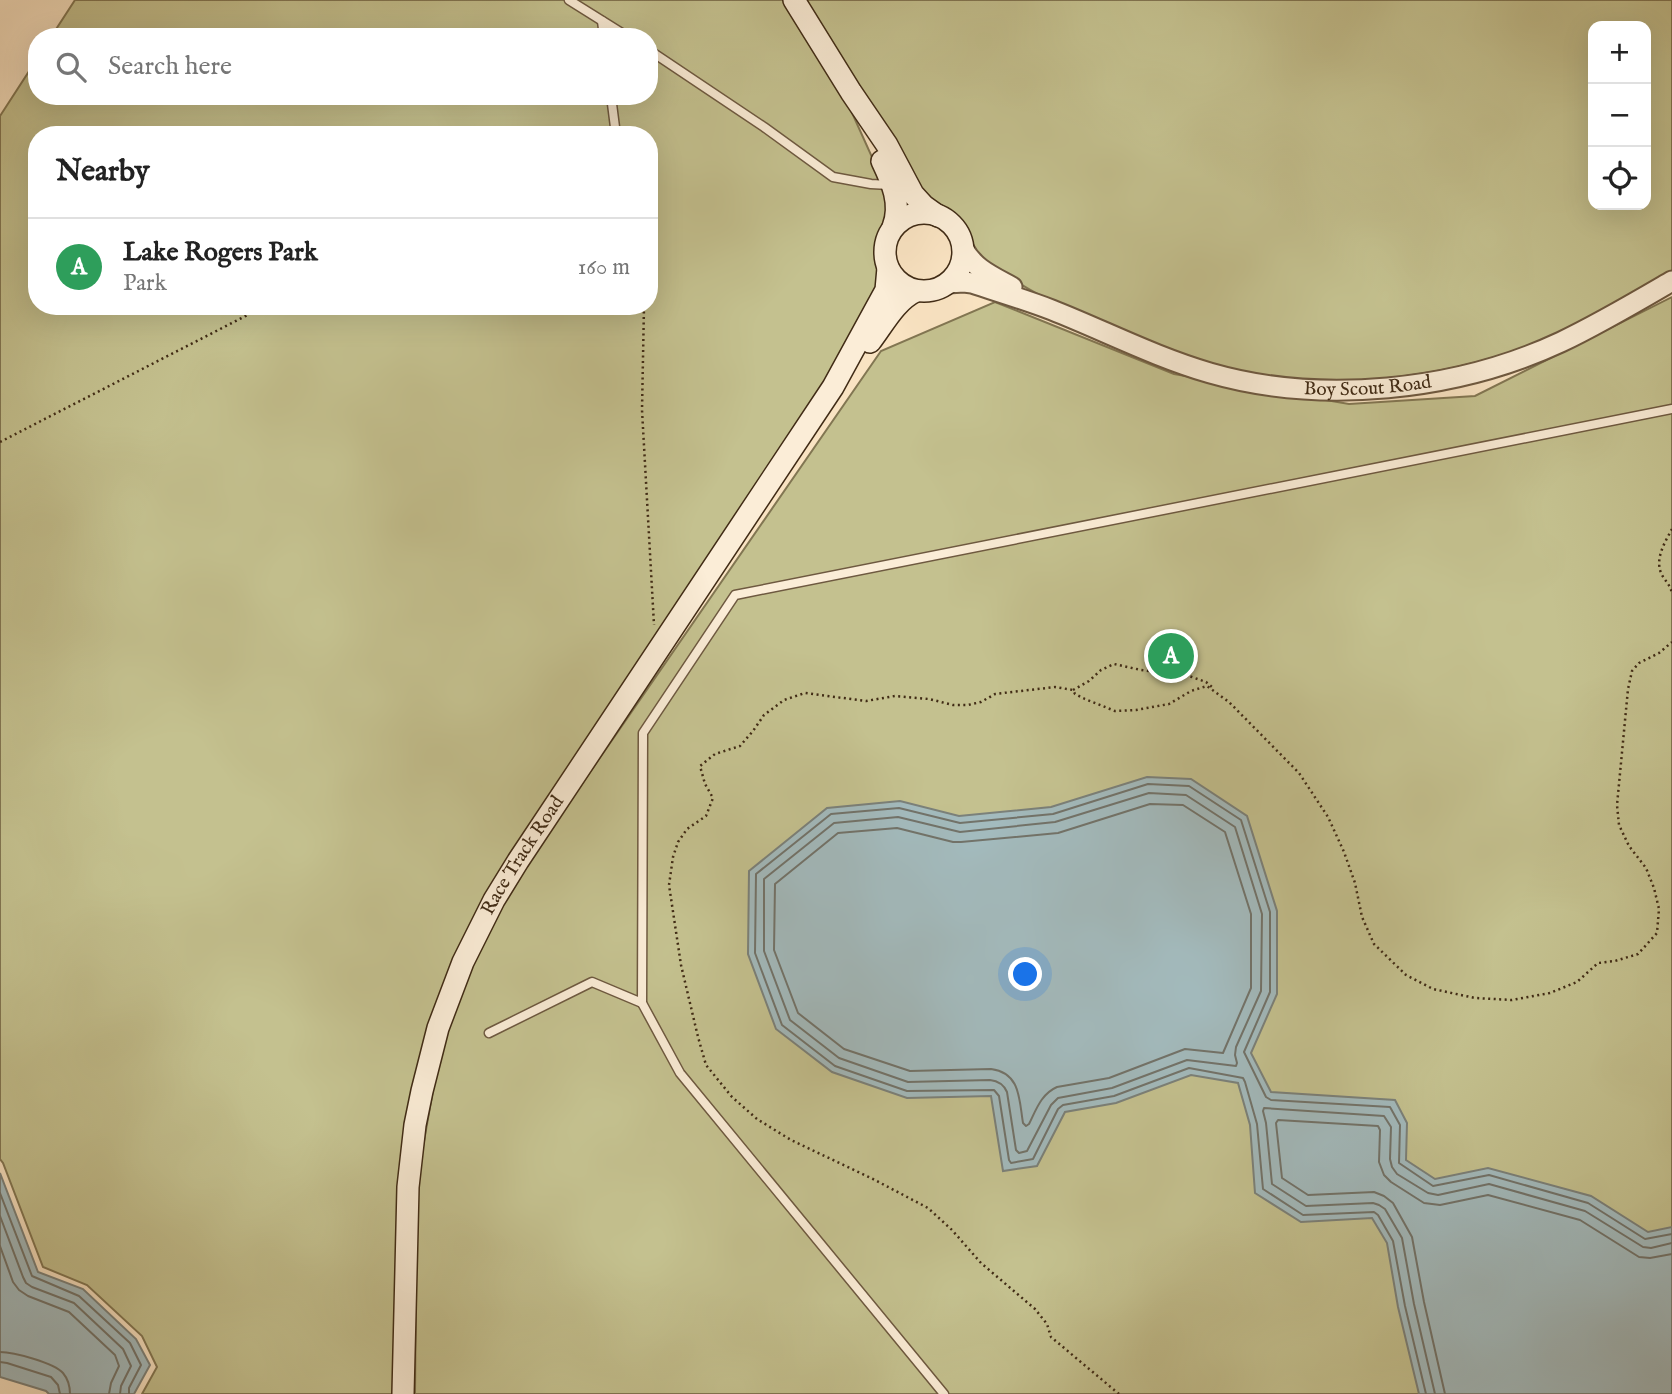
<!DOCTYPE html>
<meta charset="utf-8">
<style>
body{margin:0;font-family:"IM FELL English",serif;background:#f2f2f2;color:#222}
.controls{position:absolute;right:21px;top:21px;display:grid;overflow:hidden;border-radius:14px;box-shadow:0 7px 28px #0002}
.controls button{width:63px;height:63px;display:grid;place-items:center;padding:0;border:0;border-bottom:2px solid #e0e0e0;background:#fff;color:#222;font:35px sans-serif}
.you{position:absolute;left:1026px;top:975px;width:24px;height:24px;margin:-18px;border:5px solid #fff;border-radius:50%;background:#1a73e8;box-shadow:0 0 0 10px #1a73e833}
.badge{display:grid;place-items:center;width:46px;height:46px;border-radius:50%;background:#0b8043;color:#fff;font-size:23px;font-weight:700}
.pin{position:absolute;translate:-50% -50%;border:4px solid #fff;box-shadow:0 2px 7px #0006}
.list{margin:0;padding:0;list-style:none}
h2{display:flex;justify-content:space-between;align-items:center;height:91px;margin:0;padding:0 28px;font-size:30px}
h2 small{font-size:23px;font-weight:400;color:#767676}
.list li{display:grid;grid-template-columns:46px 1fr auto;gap:21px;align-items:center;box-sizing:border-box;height:98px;padding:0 28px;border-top:2px solid #e0e0e0}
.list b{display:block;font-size:26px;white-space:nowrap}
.list p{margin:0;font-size:23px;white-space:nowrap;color:#767676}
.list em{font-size:23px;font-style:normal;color:#767676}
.icon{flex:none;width:38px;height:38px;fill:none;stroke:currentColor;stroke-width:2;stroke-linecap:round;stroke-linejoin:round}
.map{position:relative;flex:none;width:1672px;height:1394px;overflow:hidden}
.search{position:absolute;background:#fff;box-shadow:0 7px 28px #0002;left:28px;top:28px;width:630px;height:77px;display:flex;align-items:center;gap:18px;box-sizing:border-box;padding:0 24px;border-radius:28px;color:#767676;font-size:26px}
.panel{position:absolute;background:#fff;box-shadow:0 7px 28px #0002;left:28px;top:126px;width:630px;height:189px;border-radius:28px}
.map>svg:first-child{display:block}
.green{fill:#c4c18f;stroke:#827652;stroke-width:2;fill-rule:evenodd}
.water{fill:#a3bbbe;stroke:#7b817a;stroke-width:2}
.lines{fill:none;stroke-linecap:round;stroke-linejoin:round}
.shore{stroke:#72736a;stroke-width:2}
.service-casing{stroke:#6e5940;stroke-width:11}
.tertiary-casing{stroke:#6e5940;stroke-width:23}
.secondary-casing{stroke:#402b15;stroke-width:24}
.path{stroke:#402b15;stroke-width:2.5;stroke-dasharray:2 3.5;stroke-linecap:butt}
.service{stroke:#fbedd7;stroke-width:8}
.tertiary{stroke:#fbedd7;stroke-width:19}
.secondary{stroke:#fbedd7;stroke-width:21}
.labels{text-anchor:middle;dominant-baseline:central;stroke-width:5;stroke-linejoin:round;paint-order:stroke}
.street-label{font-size:19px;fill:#402b15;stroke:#fbedd7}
</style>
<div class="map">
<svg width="1672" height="1394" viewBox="0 0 1672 1394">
<rect width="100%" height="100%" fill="#f9e3c2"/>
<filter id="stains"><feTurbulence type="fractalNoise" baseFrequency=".00286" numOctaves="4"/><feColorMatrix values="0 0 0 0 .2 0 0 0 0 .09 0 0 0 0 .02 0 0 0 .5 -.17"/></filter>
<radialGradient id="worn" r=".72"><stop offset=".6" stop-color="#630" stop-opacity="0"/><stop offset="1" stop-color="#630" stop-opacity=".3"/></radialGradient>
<!-- green -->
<g class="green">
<path d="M 75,0 L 785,0 L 844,95 L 881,177 L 888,201 L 886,223 L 880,234 L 876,244 L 879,281 L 826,382 L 511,856 L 430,1025 L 395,1394 L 142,1394 L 157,1367 L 142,1336 L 87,1285 L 43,1267 L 3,1163 L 0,1159 L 0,116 L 37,59 L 37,96 L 649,96 L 649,37 L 51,37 ZM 37,135 L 649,135 L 649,306 L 37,306 Z"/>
<path d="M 804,0 L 1672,0 L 1672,271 C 1627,297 1581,327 1532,345 C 1458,372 1381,384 1303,380 C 1279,378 1253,376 1230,370 C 1190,360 1153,345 1115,329 C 1096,320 1076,313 1057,304 C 1033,293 1010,278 988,264 C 971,254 972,239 962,225 C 954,214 940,207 928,200 ZM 1593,26 L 1646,26 L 1646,205 L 1593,205 Z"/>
<polygon points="1672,297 1672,1394 415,1394 417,1181 442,1039 496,908 881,351 995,302 1174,374 1349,404 1475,396"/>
</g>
<!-- water -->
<g class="water">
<polygon points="1147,777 1191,779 1247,816 1277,911 1277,994 1251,1053 1271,1092 1395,1100 1407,1123 1406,1160 1435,1179 1488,1168 1591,1196 1648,1232 1672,1227 1672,1394 1419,1394 1398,1307 1387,1243 1372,1218 1301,1222 1255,1193 1250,1125 1238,1083 1191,1075 1116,1103 1065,1112 1037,1166 1003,1171 991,1096 907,1098 832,1072 776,1029 748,954 749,871 827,808 900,801 959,816 1051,807"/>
<polygon points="0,1173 38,1272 83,1289 136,1339 150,1365 134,1394 49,1394 46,1391 0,1377"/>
</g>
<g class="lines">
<!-- shore -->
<g class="shore">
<path d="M 1149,793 L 1186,795 L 1235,827 L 1262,914 L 1261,991 L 1236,1047 L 1235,1055 L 1237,1063 L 1236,1066 L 1187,1060 L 1112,1088 L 1058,1098 L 1051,1105 L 1027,1151 L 1019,1153 L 1016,1150 L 1007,1092 C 1004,1085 999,1081 990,1080 L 908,1082 L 839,1058 L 790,1020 L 764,951 L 764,879 L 834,823 L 898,817 L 960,832 L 1055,822 Z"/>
<path d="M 1150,804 L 1183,805 L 1225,832 L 1251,914 L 1251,988 L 1223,1053 L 1185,1049 L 1109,1078 L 1057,1087 C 1041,1094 1036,1110 1029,1124 L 1026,1126 L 1023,1123 C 1019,1100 1021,1073 991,1069 L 910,1071 L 844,1049 L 798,1013 L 774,950 L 775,884 L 838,833 L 897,828 L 953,842 L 961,842 L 1058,833 Z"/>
<polyline points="0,1193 32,1276 79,1296 130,1343 141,1365 129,1388 129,1394"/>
<polyline points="0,1216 23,1277 26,1283 32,1287 74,1303 123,1349 131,1366 121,1386 120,1394"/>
<polyline points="0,1246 13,1282 19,1290 28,1296 69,1312 115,1355 119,1366 111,1383 109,1394"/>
<path d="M 0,1352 C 14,1352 54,1363 63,1373 C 68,1379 70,1386 70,1394"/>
<polyline points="0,1362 7,1363 51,1377 58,1385 60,1394"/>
<polyline points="1426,1394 1405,1306 1393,1241 1378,1215 1374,1212 1303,1215 1263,1189 1257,1124 1245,1082 1243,1078 1189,1068 1114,1096 1063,1105 1058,1109 1033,1159 1011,1163 1009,1160 999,1096 994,1090 907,1091 835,1066 782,1025 755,953 756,874 831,814 899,808 960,823 1053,814 1148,784 1189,786 1241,820 1270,912 1270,992 1244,1052 1266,1097 1271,1100 1390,1107 1400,1125 1399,1163 1433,1186 1489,1175 1588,1203 1645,1239 1672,1234"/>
<polyline points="1435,1394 1414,1304 1402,1238 1385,1209 1379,1205 1373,1203 1306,1206 1272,1184 1266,1123 1263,1111 1264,1108 1384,1116 1391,1127 1390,1159 1392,1167 1397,1174 1428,1193 1438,1195 1489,1184 1585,1211 1643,1247 1651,1248 1672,1243"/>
<polyline points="1445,1394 1424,1302 1412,1237 1393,1203 1384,1196 1374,1192 1308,1195 1282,1178 1276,1123 1278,1120 1378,1126 1380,1130 1379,1162 1384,1175 1391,1182 1424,1203 1440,1205 1488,1195 1580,1220 1639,1257 1650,1258 1672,1254"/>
</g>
<!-- service casing -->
<g class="service-casing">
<g id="service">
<polyline points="569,0 628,37"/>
<polyline points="602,21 604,37"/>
<polyline points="649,50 764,127 833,177 871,184 889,185"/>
<polyline points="611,96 616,135"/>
<polyline points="489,1033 592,982 642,1003"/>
<polyline points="944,1394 680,1073 642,1003 643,733 735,595 1672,409"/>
</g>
</g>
<!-- tertiary casing -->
<g class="tertiary-casing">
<g id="tertiary">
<path d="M 963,248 C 973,268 992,276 1012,287"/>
<path id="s1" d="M 948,283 L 964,282 L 972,283 C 999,292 1026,300 1052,310 C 1105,331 1155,357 1210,373 C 1321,405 1456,391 1561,342 C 1599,324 1636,302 1672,281"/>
</g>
</g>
<!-- secondary casing -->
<g class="secondary-casing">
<g id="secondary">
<polyline points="794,0 851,92 887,145 913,194 924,206 938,216"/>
<path d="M 882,161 C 892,182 902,204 893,227"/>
<circle cx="924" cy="252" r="39"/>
<path d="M 870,342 C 884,324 895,301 916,291"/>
<path id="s2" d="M 403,1394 L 408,1187 L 415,1125 L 422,1091 L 438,1028 L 463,962 L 494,900 L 518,861 L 833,387 L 886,290 L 888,268"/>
</g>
</g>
<!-- path -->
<g class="path">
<polyline points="644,306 642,410 654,625"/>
<polyline points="0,442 265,306"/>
<path d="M 1672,529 C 1665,542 1655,558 1661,573 C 1664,580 1670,584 1672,593"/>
<polyline points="1073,690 1089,681 1101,670 1114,664 1141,670 1189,676 1206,682 1212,687"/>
<polyline points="1119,1394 1051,1337 1047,1324 1035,1309 981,1263 952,1230 928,1208 873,1179 791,1140 757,1119 732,1097 706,1065 698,1037 681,965 669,885 673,857 678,842 687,829 706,816 713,798 705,784 700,766 715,754 740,746 753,731 764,715 784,700 805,693 866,701 895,696 929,699 953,705 968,705 981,702 995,694 1055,687 1073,690 1075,694 1085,699 1115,711 1136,710 1169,704 1191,691 1207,686 1229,702 1299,773 1328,817 1344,852 1355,883 1362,917 1374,944 1406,975 1433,989 1475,998 1512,1000 1550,993 1577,982 1598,963 1615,961 1638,954 1657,933 1659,909 1654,888 1646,868 1629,846 1619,825 1617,805 1628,689 1632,671 1639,663 1659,653 1672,642"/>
</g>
<!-- service -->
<use href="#service" class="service"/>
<!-- tertiary -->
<use href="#tertiary" class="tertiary"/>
<!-- secondary -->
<use href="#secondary" class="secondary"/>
</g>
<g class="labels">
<!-- street labels -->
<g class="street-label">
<text stroke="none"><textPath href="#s1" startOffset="438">Boy Scout Road</textPath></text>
<text stroke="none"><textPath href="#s2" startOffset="562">Race Track Road</textPath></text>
</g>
</g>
<rect width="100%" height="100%" filter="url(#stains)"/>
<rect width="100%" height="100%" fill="url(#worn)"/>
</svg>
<div class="controls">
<button>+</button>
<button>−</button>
<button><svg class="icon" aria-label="locate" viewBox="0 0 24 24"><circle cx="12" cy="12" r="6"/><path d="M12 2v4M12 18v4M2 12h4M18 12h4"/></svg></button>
</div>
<div class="you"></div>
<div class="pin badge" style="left:1171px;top:656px;background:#2e9e5b">A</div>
<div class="search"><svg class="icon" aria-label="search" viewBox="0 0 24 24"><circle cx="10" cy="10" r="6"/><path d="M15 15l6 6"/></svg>Search here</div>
<section class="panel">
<h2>Nearby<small></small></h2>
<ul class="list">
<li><span class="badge" style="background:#2e9e5b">A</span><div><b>Lake Rogers Park</b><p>Park</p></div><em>160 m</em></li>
</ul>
</section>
</div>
